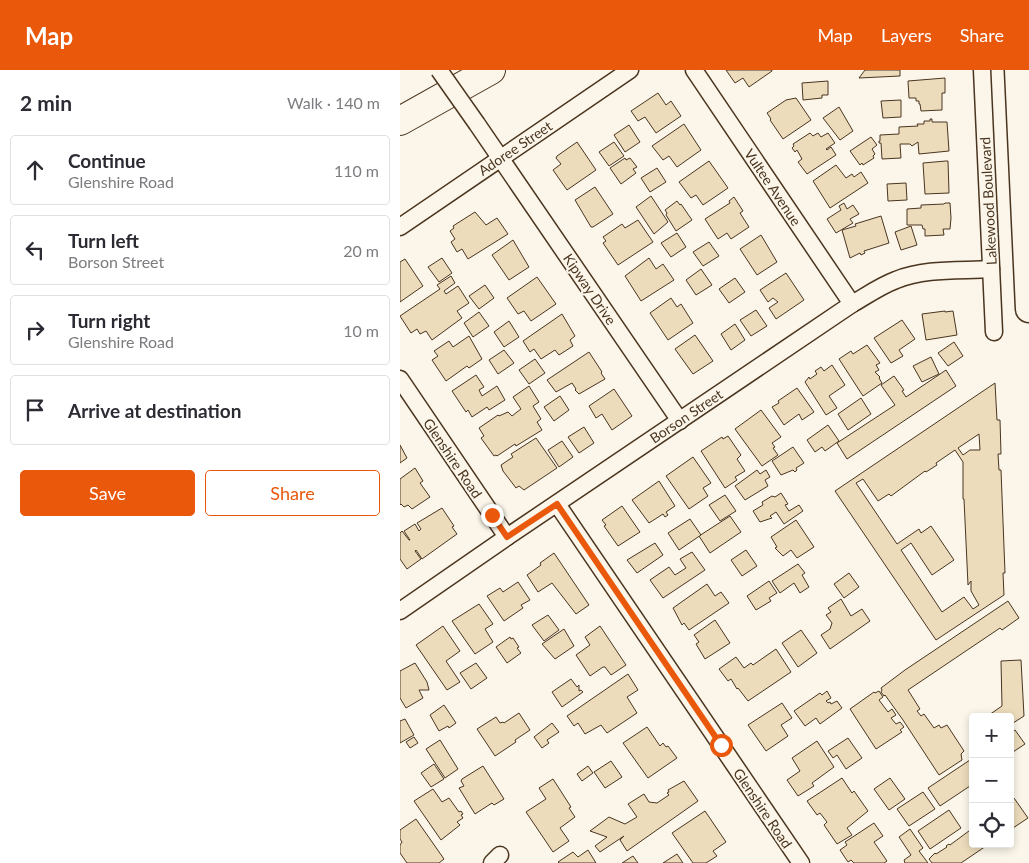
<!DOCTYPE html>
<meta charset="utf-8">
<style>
body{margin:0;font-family:Lato,sans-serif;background:#f2f2f3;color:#2b2b33}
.controls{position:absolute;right:15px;bottom:15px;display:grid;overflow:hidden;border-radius:5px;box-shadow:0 2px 8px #0003}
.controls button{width:45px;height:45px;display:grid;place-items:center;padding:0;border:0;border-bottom:1px solid #e1e1e2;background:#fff;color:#2b2b33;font:25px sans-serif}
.stop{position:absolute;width:15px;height:15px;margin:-11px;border:4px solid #ea580c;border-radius:50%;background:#fff}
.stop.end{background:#ea580c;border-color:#fff;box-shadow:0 1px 5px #0008}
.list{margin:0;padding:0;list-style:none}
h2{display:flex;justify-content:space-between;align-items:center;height:65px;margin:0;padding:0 20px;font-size:21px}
h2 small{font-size:16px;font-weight:400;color:#7c7c81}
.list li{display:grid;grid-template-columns:32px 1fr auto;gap:15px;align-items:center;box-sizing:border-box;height:70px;margin:0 10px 10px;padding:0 10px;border:1px solid #e1e1e2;border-radius:5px}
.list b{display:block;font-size:19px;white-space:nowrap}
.list p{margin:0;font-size:16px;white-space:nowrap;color:#7c7c81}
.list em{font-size:16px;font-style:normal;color:#7c7c81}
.actions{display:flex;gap:10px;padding:15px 20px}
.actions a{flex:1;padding:11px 0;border:1px solid #ea580c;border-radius:5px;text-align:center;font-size:18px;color:#ea580c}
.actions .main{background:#ea580c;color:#fff}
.icon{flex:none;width:28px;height:28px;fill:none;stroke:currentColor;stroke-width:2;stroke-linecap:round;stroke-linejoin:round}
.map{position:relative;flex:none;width:629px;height:793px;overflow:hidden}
header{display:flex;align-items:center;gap:30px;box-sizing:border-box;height:70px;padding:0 25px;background:#ea580c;color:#fff}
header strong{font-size:24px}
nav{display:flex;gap:28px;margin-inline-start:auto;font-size:18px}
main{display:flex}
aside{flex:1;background:#fff}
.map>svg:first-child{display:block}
.building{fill:#ecdcbc;stroke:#4a3520;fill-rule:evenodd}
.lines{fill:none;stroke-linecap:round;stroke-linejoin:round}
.street-casing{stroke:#4a3520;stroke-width:19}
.primary-casing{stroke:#4a3520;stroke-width:29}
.highway-casing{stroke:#4a3520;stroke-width:30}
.street{stroke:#fbf6e9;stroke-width:16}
.primary{stroke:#fbf6e9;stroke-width:26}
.highway{stroke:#fbf6e9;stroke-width:28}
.street-bridge-casing{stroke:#4a3520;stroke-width:19;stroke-linecap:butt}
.street-bridge{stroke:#fbf6e9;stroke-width:16}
.route{stroke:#ea580c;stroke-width:6}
.labels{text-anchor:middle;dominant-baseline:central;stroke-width:4;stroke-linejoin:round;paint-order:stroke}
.street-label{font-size:14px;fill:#4a3520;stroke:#fbf6e9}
</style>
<header>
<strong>Map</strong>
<nav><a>Map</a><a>Layers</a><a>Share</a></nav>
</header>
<main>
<aside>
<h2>2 min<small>Walk · 140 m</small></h2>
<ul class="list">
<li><svg class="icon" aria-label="ahead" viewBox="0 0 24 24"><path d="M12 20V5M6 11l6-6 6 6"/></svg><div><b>Continue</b><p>Glenshire Road</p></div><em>110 m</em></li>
<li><svg class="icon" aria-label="left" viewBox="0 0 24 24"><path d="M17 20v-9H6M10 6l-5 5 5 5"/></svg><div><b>Turn left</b><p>Borson Street</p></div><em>20 m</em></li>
<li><svg class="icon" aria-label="right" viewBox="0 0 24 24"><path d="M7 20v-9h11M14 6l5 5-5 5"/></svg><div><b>Turn right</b><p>Glenshire Road</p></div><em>10 m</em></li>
<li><svg class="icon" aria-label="arrive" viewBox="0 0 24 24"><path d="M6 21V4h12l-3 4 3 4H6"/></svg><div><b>Arrive at destination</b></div></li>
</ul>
<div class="actions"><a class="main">Save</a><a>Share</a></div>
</aside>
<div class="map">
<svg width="629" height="793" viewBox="0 0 629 793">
<rect width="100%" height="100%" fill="#fbf6e9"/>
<!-- building -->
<g class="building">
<polygon points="326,0 372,0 372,1 349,17 343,8 335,13"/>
<polygon points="465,0 500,0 500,6 459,8"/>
<polygon points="545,8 545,23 542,23 542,40 521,41 520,34 519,34 519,31 516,31 516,28 509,28 508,11"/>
<polygon points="428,11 428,25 422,25 422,28 403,30 402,13"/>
<polygon points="258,23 266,35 271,31 281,46 256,63 245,47 238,51 231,41"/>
<polygon points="396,28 411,50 383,69 370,50 371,49 367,43 386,30"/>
<polygon points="501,30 501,47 483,48 481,31"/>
<polygon points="439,37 453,61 440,70 423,48"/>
<polygon points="530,49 532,49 532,52 547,52 549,81 519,84 518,72 512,76 510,74 500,74 501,88 482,89 481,73 479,73 479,71 480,71 480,65 499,64 499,57 518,56 517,54 524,54 524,51 530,51"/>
<polygon points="284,54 301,80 277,97 269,86 263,90 252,76"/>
<polygon points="229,55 240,72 225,82 214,65"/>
<polygon points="410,63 413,66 418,63 421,67 428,63 435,73 426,79 427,80 431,77 436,85 407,104 398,92 402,89 397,80 395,82 392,78 394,76 393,74"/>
<polygon points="471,67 477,75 472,79 475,84 473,86 474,88 463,95 462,93 460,95 450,81"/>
<polygon points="177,72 196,100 167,120 153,100 161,94 156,88 157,86"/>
<polygon points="214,72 224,86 209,96 199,82"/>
<polygon points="225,88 226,90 230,88 237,97 233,99 236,103 221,114 210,98"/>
<polygon points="309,91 328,118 303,135 296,125 291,128 279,112"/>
<polygon points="546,91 548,91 549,123 525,124 523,93"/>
<polygon points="436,95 446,108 452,104 454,107 461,102 468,113 430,138 413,111"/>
<polygon points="257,98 266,112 250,122 241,108"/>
<polygon points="506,113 507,130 488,131 487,114"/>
<polygon points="195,117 213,144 193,157 191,157 175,130"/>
<polygon points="251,126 268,152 254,164 236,137"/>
<polygon points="334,127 343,141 340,143 349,157 331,169 327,163 318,169 305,149 330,133 329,131"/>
<polygon points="277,131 280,135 281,134 292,150 276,161 266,145 267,143 265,140"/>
<polygon points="444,133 447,139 453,135 459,144 450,149 453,153 436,163 427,149 441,140 439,136"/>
<polygon points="545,133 550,133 551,148 550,159 543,159 544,165 525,166 525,159 523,159 522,155 507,155 507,139 521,138 521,135 544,134"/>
<polygon points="75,142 86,155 97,148 108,164 68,189 62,179 57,182 51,172 55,169 50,161 54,158 53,156"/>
<polygon points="481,146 489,173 464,181 465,183 461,185 460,183 450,188 442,160 456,156 455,154"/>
<polygon points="238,150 253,172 218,195 203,173 206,171 203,167 222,154 225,158"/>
<polygon points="511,156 517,175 501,180 495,162"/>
<polygon points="277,163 286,177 271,187 261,173"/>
<polygon points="361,165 377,192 357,205 340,179"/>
<polygon points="113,170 129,197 109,210 92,185"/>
<polygon points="309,172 319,186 303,196 293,182"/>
<polygon points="42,188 52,203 39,212 28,197"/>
<polygon points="249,188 256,199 263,194 274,210 241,231 225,206"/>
<polygon points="5,189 23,216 0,232 0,192"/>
<polygon points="301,199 312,215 296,225 286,210"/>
<polygon points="386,203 404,230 376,249 369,238 378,232 373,228 368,232 360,220"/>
<polygon points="51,206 55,213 44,221 46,224 58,216 69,233 57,241 62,248 32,270 26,261 20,264 17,259 11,263 0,246 40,219 37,215"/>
<polygon points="137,207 156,234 131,251 124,241 118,244 107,228"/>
<polygon points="335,208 345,222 329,233 319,219"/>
<polygon points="85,215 94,228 79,239 69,226"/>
<polygon points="271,228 277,237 281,234 293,253 268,270 250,243"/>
<polygon points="356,240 367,256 351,266 340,250"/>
<polygon points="545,241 545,242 553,241 557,265 526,270 522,244"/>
<polygon points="79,242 89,256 73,267 64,253"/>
<polygon points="162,244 175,266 170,270 173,276 159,285 155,280 141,289 134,279 130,282 123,271"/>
<polygon points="502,250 515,269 499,280 503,286 491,293 474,268"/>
<polygon points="109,251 119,267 104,277 94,262"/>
<polygon points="335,254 345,270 331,280 321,264"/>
<polygon points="295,265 313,291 293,304 275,279"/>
<polygon points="69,266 82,289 69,298 67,296 46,311 32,290 38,286 34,281 49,271 53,277"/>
<polygon points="554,272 563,286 548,296 538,283"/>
<polygon points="467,275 480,293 476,295 479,300 475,302 480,307 479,308 482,313 463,326 439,289 451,281 453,284"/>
<polygon points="104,280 114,293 98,304 89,290"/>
<polygon points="189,282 202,302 201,303 205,309 179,324 175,320 176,319 172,313 156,322 147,310"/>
<polygon points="531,287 539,304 522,312 513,296"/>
<polygon points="135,289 145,303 129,314 119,300"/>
<polygon points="432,295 445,315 429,326 437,338 426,345 405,312 409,307 410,309 417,304 415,301 421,297 424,301"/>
<polygon points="546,300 556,316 447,389 437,373 495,335 481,315 494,306 504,320 502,321 506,327"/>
<polygon points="76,305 84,317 79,320 82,326 97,316 105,330 89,340 87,337 72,347 68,340 66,342 52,321"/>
<path d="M 595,313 L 597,350 L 600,350 L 601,384 L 598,384 L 599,400 L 601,400 L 605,503 L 603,503 L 604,525 L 536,570 L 435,421 ZM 579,364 L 580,380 L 570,380 L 563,385 L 558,378 ZM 555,380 L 563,392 L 563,429 L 564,429 L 568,515 L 571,511 L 571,521 L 579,535 L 573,539 L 564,527 L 542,542 L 501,480 L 511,473 L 532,505 L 554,490 L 531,456 L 521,463 L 519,459 L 497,474 L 456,413 L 463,409 L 478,431 L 489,424 L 491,426 L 525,401 L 526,402 L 537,395 L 536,393 Z"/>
<polygon points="129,316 139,332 133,336 141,349 137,352 142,360 116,376 115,374 97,386 96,385 94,386 81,368 84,366 79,358 98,345 99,346 108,342 112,346 117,342 121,339 113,327"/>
<polygon points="397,318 414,342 402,350 399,344 384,355 372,337 379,333 378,331"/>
<polygon points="214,319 232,346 212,360 202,344 196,348 189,336"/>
<polygon points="160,326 169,340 154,351 144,337"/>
<polygon points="461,328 471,344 448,360 438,344"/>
<polygon points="361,340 381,367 372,373 375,377 373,378 378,385 362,396 335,359"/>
<polygon points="428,355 439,371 425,381 422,377 415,382 407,370"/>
<polygon points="184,357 194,373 179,383 168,367"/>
<polygon points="328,366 341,385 337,389 345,401 335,407 337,410 325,418 301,381 322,367 323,369"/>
<polygon points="136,368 157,398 124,420 119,416 116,418 103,401 101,395 113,387 111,384"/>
<polygon points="162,371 173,387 159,397 148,380"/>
<polygon points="0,375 7,388 0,393"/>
<polygon points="393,377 404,393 396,398 397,400 395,402 393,400 381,405 372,391"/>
<polygon points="293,387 311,413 303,418 308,426 289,439 266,406"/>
<polygon points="15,398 23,411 20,413 30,427 12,439 8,435 4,437 1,434 0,435 0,409"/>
<polygon points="357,400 360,404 366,400 370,407 365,410 368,416 345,430 335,416"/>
<polygon points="259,411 275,436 266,442 268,445 265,447 263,444 249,453 232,430"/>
<polygon points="381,423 388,434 385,435 389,441 399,435 403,441 384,454 376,442 370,446 372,448 360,452 353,441 363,435 362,432 372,426 375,427"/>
<polygon points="325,425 336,441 320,451 309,435"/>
<polygon points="222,436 240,462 218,476 204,456 206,455 202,450"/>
<polygon points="42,438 54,456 52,457 57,464 22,489 16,480 15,481 21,489 7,499 0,489 0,463 2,461 9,470 10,470 4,461 15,454 19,461 21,459 17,453"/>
<polygon points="330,446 341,462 310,483 299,466"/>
<polygon points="290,449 301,465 279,480 268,463"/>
<polygon points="396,450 414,477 397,488 391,480 383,486 375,478 377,477 371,467"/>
<polygon points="255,473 263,485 237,503 227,490"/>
<polygon points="346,480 357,496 342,506 331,490"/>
<polygon points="292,482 305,500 263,528 250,510 269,497 275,505 286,498 280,489"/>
<polygon points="154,483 189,535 176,544 152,513 138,522 127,505 141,495 140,493"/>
<polygon points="398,494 405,503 402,505 409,517 400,523 394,513 380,523 372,511"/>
<polygon points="449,503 459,517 444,528 434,514"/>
<polygon points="369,511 377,523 369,528 371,531 356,540 347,526"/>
<polygon points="118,512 130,530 121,535 123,538 104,551 87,526 100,518 103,522"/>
<polygon points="307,514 315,526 321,522 329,533 289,560 284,553 282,555 273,538"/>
<polygon points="441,529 451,546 462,539 470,551 430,579 421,565 430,559 432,553 426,545 431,542 428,538"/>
<polygon points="608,531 619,548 602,560 600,558 508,620 520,639 517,641 521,646 524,644 534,658 539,655 541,658 547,655 564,681 561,684 562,690 539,705 503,650 485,625 484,626 481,622 482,620 481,618 505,600"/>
<polygon points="79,534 93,554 85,559 93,572 75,584 52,551"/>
<polygon points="148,545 159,560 144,571 132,555"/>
<polygon points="315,550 330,573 305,589 296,574 299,572 294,565"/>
<polygon points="43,556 60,581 46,591 60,612 47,620 16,575"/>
<polygon points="200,556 226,595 211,605 205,597 203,597 190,606 176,585 190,575 185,567"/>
<polygon points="164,559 174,576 155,589 142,574"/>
<polygon points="401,560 417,583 398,597 382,573"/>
<polygon points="110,567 111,569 113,568 119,577 117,578 121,583 107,593 96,577"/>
<polygon points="376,579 391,602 348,631 338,618 337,619 331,609 328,611 319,599 336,587 344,598 351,593 353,595"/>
<polygon points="621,590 624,646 610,655 610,647 586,647 602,636 601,591"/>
<polygon points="15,593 27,612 29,620 19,620 23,628 6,638 0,628 0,601"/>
<polygon points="76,593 87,608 71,619 60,603"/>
<polygon points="228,604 238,620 227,627 237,643 207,663 201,655 185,664 178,653 174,656 167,646"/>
<polygon points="171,609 177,617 179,615 179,621 181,620 183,622 162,637 152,622"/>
<polygon points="427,621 431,628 426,631 428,633 430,632 431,634 437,631 442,638 420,654 416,648 405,656 394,641 420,623 422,625"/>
<polygon points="479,621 483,627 479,630 488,642 492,639 496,645 491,648 496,654 500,652 504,657 500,660 502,662 476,679 450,639 474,622 475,623"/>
<polygon points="382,633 392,648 381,655 388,666 366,681 348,655"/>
<polygon points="44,635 56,653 49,658 48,656 39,661 30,645"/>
<polygon points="119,643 130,660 115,670 116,672 95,686 77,659 96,647 100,653 103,652 104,653"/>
<polygon points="5,649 14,665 0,673 0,651"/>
<polygon points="152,653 159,662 147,670 149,673 142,678 134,667"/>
<polygon points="247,657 260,676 263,673 266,677 268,676 277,688 248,708 223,673"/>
<polygon points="615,660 625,674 610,684 610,663"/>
<polygon points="14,667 18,673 10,678 6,672"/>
<polygon points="448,668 462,688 446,699 437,685 433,688 428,681"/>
<polygon points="40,670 58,699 45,708 26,679"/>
<polygon points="417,671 434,697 412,713 414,716 398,726 387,710 400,701 392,688"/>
<polygon points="573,688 573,714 540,736 528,718"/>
<polygon points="211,691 222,707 205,718 194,702"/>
<polygon points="34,694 44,709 31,717 21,703"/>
<polygon points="83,696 104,729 94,735 92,733 75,744 59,718 64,716 61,711 62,709"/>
<polygon points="188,696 193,703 182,711 177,704"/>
<polygon points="442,708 452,723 454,721 468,741 447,758 452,765 437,774 424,755 427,752 420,743 417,745 407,731"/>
<polygon points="490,708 505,729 489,740 474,719"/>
<polygon points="153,709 171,737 169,738 175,747 160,758 169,771 153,782 126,742 146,729 139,718"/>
<polygon points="284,711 298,731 227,781 220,770 224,766 200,782 195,776 207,767 190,761 209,747 225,754 237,747 228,734 244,724 249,732 257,733 269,725 267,723 269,722 268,720"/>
<polygon points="33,719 42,732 49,728 59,742 61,741 63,744 61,745 63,748 57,752 60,755 41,770 14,731"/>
<polygon points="523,722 535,739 509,756 497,739"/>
<polygon points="614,728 628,748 610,760 610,731"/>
<polygon points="549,740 561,758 530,779 518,761"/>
<polygon points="305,741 326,772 313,781 317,786 306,793 293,793 272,763"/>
<polygon points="16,749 44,789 39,793 7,793 0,783 0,775 2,772 0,769 0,760"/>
<polygon points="474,753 483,766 474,772 487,791 484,793 454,793 451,790 448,792 440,780 447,775 445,772"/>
<polygon points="573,758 573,774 589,774 561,793 532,793 529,789 535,783 536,784 547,777 546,776 549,774 550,775"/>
<polygon points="510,759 523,778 519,781 528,793 505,793 504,790 511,785 499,767"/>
<polygon points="188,780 196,793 159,793 158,792 173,782 178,787"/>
<polygon points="277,784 283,793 263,793"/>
<polygon points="233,786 238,793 222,793"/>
</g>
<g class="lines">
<!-- street casing -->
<g class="street-casing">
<g id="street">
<polyline points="294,0 452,234"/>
<polyline points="582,0 594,262"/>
<polyline points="77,54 280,351"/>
<polyline points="0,157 230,0"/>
<polyline points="0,309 107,467"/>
<polyline points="157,434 401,793"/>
<path d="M 0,541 L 107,467 L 452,234 C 466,226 480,216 496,210 C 525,198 560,201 591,199"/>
<polyline points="92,793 100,785"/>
</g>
</g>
<!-- primary casing -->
<g class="primary-casing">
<polyline id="primary" points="618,0 629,239"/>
</g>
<!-- highway casing -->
<g class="highway-casing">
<polyline id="highway" points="0,51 91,0"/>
</g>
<!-- street -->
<use href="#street" class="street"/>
<!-- primary -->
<use href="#primary" class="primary"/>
<!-- highway -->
<use href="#highway" class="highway"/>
<!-- street-bridge casing -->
<g class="street-bridge-casing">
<polyline id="street-bridge" points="39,0 77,54"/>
</g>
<!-- street-bridge -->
<use href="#street-bridge" class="street-bridge"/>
</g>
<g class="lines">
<!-- route -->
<polyline class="route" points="92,445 107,467 157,434 321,675"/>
</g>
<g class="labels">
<!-- street labels -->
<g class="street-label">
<text transform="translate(115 78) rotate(-34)">Adoree Street</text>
<text transform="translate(373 117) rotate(56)">Vultee Avenue</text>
<text transform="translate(588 131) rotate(-93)">Lakewood Boulevard</text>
<text transform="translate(190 219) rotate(56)">Kipway Drive</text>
<text transform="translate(286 346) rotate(-34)">Borson Street</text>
<text transform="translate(53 388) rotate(56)">Glenshire Road</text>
<text transform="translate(363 738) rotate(56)">Glenshire Road</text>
</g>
</g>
</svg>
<div class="controls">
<button>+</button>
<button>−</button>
<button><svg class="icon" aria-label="locate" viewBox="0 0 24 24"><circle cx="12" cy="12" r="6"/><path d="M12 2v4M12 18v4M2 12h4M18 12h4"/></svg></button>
</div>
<div class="stop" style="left:321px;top:675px"></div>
<div class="stop end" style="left:92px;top:445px"></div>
</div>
</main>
